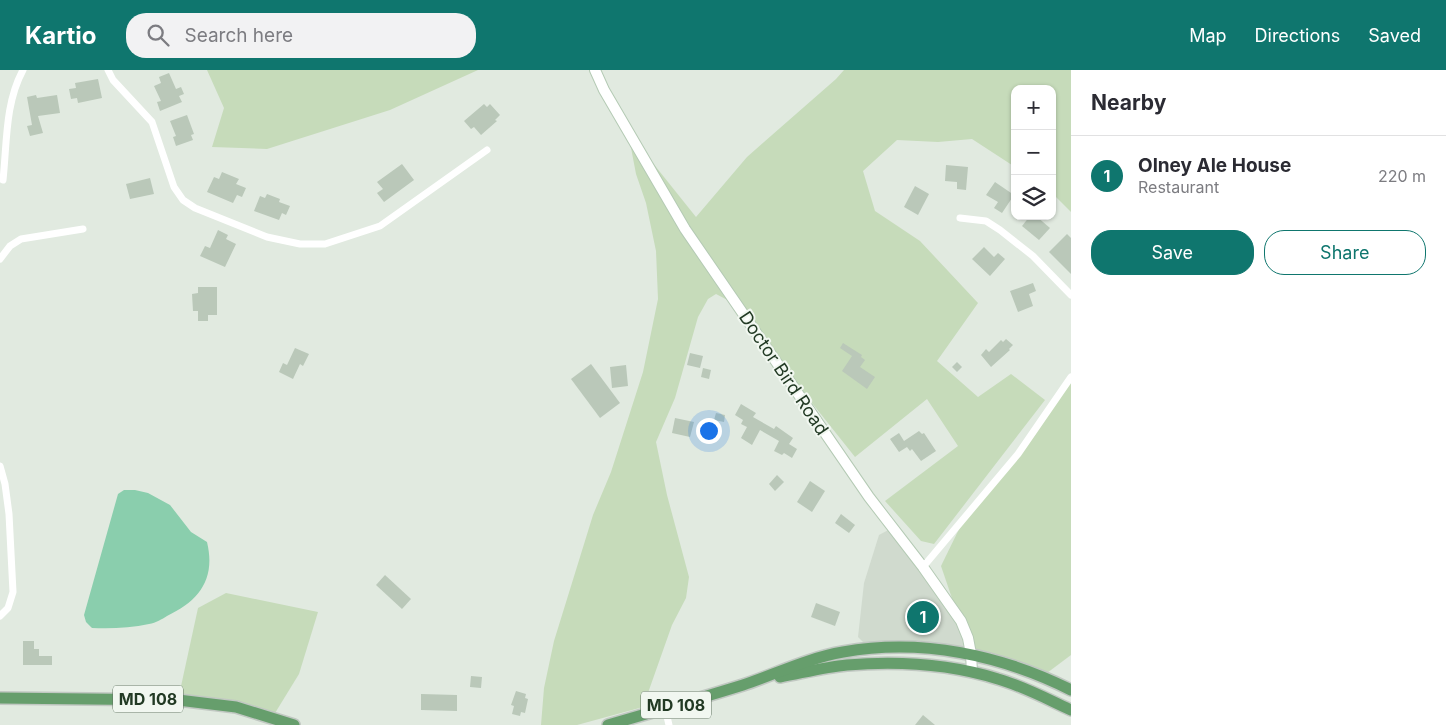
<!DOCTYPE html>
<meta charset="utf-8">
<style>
body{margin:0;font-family:Inter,sans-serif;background:#f2f2f3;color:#2b2b33}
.controls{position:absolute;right:15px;top:15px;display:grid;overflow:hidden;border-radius:10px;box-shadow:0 1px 4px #0004}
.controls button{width:45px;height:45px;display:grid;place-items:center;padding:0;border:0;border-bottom:1px solid #e1e1e2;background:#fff;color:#2b2b33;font:25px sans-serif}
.you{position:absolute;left:708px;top:360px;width:18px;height:18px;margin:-12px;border:4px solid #fff;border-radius:50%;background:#1a73e8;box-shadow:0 0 0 8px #1a73e833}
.badge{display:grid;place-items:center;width:32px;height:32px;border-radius:50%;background:#0f766e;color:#fff;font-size:16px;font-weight:700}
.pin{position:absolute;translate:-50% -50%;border:2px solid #fff;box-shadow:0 1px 5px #0006}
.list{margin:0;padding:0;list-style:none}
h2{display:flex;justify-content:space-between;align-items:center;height:65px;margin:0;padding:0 20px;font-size:21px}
h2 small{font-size:16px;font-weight:400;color:#7c7c81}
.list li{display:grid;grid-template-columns:32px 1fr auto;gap:15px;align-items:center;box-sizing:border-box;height:80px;padding:0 20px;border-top:1px solid #e1e1e2}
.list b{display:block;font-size:19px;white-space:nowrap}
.list p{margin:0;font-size:16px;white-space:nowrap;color:#7c7c81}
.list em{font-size:16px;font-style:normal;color:#7c7c81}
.actions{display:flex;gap:10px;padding:15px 20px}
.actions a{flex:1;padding:11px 0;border:1px solid #0f766e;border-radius:20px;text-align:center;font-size:18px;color:#0f766e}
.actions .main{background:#0f766e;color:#fff}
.icon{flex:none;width:28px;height:28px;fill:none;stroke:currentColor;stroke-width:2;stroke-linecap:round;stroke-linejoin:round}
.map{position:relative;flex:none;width:1071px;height:655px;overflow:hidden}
header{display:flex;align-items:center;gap:30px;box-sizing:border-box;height:70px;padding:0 25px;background:#0f766e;color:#fff}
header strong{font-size:24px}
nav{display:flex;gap:28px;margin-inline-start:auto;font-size:18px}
.search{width:350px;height:45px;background:#f2f2f3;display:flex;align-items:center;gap:12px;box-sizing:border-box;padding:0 18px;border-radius:20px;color:#7c7c81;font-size:19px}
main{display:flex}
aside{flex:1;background:#fff}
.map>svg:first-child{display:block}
.built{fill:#d0dace}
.green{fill:#c6dbba}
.water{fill:#8acead}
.building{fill:#bac8b9}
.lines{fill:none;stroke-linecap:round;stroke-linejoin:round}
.secondary-casing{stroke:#b4cab4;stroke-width:12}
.primary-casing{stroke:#c1c8c2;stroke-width:14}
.street{stroke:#fff;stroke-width:7}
.secondary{stroke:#fff;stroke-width:10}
.primary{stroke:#669e6c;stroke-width:11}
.labels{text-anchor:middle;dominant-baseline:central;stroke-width:4;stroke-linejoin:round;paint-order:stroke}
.shield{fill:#f1f7f0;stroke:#607361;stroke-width:1}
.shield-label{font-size:16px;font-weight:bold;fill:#223a24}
.street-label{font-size:18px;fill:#223a24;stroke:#f1f7f0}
</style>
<header>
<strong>Kartio</strong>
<div class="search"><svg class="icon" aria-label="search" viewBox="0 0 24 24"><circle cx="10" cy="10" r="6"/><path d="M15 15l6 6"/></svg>Search here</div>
<nav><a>Map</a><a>Directions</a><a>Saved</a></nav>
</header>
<main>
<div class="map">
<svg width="1071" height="655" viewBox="0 0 1071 655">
<rect width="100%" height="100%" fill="#e1eae0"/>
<!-- built -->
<polygon class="built" points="892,458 960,549 971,584 870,579 858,567 864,513 879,465"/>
<!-- green -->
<g class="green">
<polygon points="207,0 478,0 390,40 267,79 212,77 224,38"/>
<polygon points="844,0 1071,0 1071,142 1052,123 1052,19 1015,19 1015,97 972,69 938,72 897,70 863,101 875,141 920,171 978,233 937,291 978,327 1011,304 1045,330 934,474 921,471 885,431 958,376 927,329 855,387 757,264 739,236 716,224 708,229 698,247 675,328 656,372 667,425 689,507 686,528 672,555 643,637 577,655 541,655 544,618 554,571 593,445 611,402 643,302 658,229 656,181 646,133 636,104 628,62 696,147 747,87 836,9"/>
<polygon points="1071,310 1071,585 1043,606 971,584 941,496 963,451"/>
<polygon points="226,523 318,542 299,604 272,648 178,630 198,538"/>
</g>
<!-- water -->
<path class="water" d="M 124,420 L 135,420 L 148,423 L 170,435 L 191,462 L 207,472 C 216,509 199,531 167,546 C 162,549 156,553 149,554 C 131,558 110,559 92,558 L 86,552 L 84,545 L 118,424 Z"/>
<!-- building -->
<g class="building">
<polygon points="169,3 176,19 181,17 184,24 179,26 182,32 160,41 157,32 161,31 154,16 161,13 159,7"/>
<polygon points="98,9 102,28 78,33 77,28 71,29 69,19 76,18 75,13"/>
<polygon points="36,25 37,28 57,25 60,43 38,46 43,63 30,66 27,56 32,55 27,27"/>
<polygon points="484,34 487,37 490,34 500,45 495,50 497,51 481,65 474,57 471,59 464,51"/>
<polygon points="187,45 194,64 191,65 193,70 176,76 173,67 176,66 170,51"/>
<polygon points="402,94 414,110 384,132 377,123 383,119 377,112"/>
<polygon points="946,95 968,97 966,120 957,119 957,112 945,111"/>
<polygon points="222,102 239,109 236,114 246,118 242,127 237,125 233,133 207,122 214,107 219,109"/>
<polygon points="150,108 154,124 130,129 126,114"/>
<polygon points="995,112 1014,125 1002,143 994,138 998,132 986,125"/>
<polygon points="915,116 929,124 918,145 904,137"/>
<polygon points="267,124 280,129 279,132 290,136 286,145 282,143 279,150 254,141 260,126 265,128"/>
<polygon points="1030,146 1036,146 1050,158 1039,170 1022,156"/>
<polygon points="218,160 228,165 226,169 236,174 225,197 200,186 205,176 210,178"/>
<polygon points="1067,164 1071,168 1071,204 1049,182"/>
<polygon points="984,177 994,187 998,183 1005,189 990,206 972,189"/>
<polygon points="1033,213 1036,221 1029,224 1033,236 1018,242 1010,221"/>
<polygon points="198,217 217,217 217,245 208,245 208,251 198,251 198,241 193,241 192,224 198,223"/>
<polygon points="1006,269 1013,275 1009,279 1010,280 991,297 981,285 986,279 989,282 1001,270 1003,272"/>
<polygon points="843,273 862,285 861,287 865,290 860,297 875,307 867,319 842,301 852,286 840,278"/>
<polygon points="295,278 309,284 303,296 300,294 293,309 279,302 283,293 287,295"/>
<polygon points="690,283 703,286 700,298 687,295"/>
<polygon points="957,292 962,297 957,302 952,297"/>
<polygon points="591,294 620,333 600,348 571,309"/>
<polygon points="626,295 628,316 612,318 610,297"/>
<polygon points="703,298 711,300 709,309 701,307"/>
<polygon points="741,334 756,343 753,347 774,359 776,356 793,368 789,374 797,379 792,388 784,383 782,385 774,381 779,371 760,360 752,375 741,368 747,357 741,354 743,350 735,345"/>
<polygon points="716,343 725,345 724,352 714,350"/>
<polygon points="675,348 694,352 690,367 672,363"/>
<polygon points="919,361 922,364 924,363 936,381 921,391 912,379 910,381 907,377 899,382 890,369 899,363 904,371"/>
<polygon points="777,405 784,412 775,421 769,414"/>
<polygon points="810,411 825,421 812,442 797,432"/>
<polygon points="841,444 855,455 849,463 835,453"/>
<polygon points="385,505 411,529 402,539 376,515"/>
<polygon points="816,533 840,542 835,556 811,547"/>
<polygon points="913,533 924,539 926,535 934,540 926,553 907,542"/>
<polygon points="23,571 34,571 34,579 39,579 39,586 52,586 52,595 23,595"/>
<polygon points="471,606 482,607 481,618 470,617"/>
<polygon points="516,621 526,624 525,628 528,629 525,643 521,642 520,646 512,644 514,636 511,635"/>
<polygon points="421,624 457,625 457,641 421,640"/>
<polygon points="923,645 935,655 915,655"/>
</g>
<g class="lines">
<!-- secondary casing -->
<g class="secondary-casing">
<polyline id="secondary" points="595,0 604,20 685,159 869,427 923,497 961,551 968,568 971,584 972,602"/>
</g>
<!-- primary casing -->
<g class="primary-casing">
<g id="primary">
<path d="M 780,607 C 802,603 825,597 847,595 C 896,591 950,594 998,609 C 1023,616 1047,629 1071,640"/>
<polyline points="0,628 178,630 236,637 294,655"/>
<path d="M 608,655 C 653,642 698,629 743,615 C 776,604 808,588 843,582 C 922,568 1001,585 1071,620"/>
</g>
</g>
<!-- street -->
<g class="street">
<polyline points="108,0 113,10 152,52 174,117 183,130 195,138 267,167 300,174 325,174 380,156 487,80"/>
<path d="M 3,110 C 7,73 5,33 23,0"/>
<polyline points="960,148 986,151 1000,160 1033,186 1071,225"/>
<polyline points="0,189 10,176 21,169 83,159"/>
<polyline points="0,396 5,414 9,444 13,522 8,538 0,546"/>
<polyline points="923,497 1018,384 1071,307"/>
<polyline points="665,638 669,655"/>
</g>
<!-- secondary -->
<use href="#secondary" class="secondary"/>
<!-- primary -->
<use href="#primary" class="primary"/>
</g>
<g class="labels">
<!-- shield labels -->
<g class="shield">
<rect x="113" y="615.5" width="70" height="27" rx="4"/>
<rect x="641" y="621.5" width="70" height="27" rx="4"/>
</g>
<g class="shield-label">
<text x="148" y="629">MD 108</text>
<text x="676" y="635">MD 108</text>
</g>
<!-- street labels -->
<g class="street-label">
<text transform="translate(784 303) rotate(56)">Doctor Bird Road</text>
</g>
</g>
</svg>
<div class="controls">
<button>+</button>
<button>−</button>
<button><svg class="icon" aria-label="layers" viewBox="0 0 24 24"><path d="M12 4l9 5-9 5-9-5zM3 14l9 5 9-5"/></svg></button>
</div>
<div class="you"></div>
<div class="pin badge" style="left:923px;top:547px">1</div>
</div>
<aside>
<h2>Nearby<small></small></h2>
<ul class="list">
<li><span class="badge">1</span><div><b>Olney Ale House</b><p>Restaurant</p></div><em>220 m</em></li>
</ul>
<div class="actions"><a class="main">Save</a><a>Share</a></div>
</aside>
</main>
